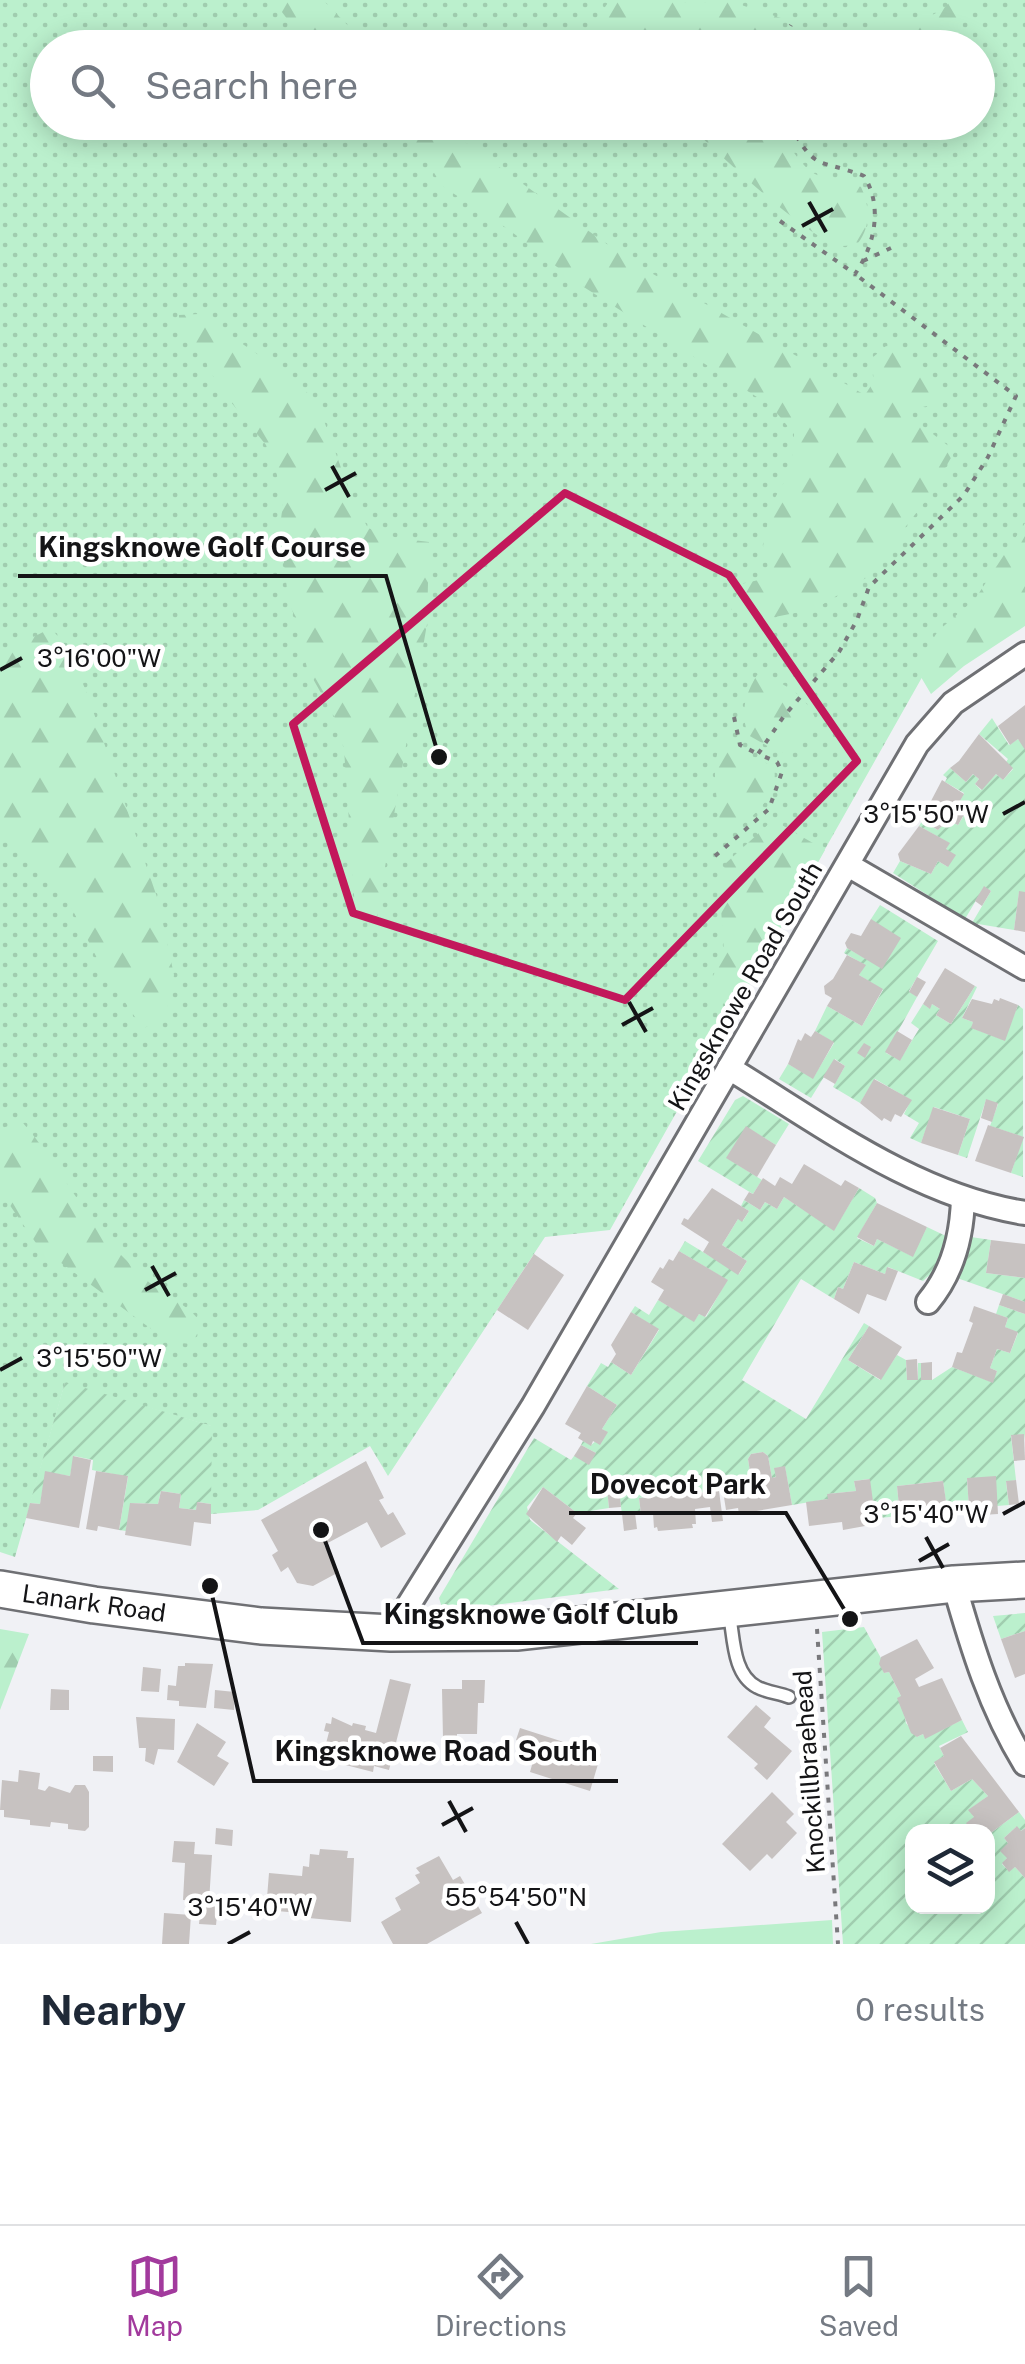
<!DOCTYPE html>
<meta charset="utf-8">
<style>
body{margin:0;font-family:"Public Sans",sans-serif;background:#f6f6f7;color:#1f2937}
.controls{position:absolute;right:30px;bottom:30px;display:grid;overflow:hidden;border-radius:20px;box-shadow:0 5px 25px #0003}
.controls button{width:90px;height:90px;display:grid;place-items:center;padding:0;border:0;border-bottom:2px solid #e0e1e3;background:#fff;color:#1f2937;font:50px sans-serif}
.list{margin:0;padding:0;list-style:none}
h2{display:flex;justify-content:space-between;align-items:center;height:130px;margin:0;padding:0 40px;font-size:42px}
h2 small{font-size:32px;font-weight:400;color:#747a83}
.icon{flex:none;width:55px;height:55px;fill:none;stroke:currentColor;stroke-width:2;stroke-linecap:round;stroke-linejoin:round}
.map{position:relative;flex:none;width:1025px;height:1944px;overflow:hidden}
.search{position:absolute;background:#fff;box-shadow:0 5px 25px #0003;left:30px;right:30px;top:30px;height:110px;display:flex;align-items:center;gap:25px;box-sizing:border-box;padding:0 35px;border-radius:55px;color:#747a83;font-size:38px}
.sheet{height:280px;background:#fff}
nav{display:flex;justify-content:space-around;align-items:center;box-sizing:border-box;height:140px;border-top:2px solid #e0e1e3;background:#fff;font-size:28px;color:#747a83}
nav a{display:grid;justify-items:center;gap:5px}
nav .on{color:#a23a9d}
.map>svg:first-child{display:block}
.grass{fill:url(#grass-dots);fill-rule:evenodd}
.forest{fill:url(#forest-firs)}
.park{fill:#bbf0cd}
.garden{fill:url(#garden-furrows)}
.building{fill:#c7c2c1}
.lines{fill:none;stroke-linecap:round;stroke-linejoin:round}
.lane-casing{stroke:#6f7074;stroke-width:16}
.street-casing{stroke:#6f7074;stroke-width:28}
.primary-casing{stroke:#6f7074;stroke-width:40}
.path{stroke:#79797c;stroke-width:4;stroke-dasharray:5 8;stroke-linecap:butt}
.lane{stroke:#fff;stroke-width:11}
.street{stroke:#fff;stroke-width:22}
.primary{stroke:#fff;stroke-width:35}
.marked{fill:none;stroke:#c2185b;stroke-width:8;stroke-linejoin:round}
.ticks{fill:none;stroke:#141416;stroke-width:4}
.labels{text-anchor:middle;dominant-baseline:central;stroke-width:9;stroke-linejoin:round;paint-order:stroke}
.street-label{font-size:25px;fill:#141416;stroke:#fff}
.ticks-label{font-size:25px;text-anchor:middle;fill:#141416;stroke:#fff;stroke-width:9;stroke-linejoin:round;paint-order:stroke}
.leader{fill:none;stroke:#141416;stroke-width:4}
.callout-dot{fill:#141416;stroke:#fff;stroke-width:4}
.callout-label{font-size:28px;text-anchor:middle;font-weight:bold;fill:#141416;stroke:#fff;stroke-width:9;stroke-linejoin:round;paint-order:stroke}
</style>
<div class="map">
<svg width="1025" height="1944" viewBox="0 0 1025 1944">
<defs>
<pattern id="grass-dots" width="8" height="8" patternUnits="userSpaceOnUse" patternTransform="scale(2.5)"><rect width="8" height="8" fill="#bbf0cd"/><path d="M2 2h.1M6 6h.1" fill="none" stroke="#a0cdaf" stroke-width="1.8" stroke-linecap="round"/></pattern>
<pattern id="forest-firs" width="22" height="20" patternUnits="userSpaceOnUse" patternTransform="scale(2.5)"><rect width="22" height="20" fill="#bbf0cd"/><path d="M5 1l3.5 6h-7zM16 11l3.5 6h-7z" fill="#a0cdaf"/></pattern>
<pattern id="garden-furrows" width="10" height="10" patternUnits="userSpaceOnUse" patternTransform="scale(2.5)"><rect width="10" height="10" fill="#bbf0cd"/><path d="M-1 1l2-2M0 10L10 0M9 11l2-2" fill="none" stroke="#a0cdaf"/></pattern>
</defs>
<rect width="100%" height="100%" fill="#f0f1f5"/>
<!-- grass -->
<path class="grass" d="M 0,0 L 1025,0 L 1025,580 L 929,665 L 610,1230 L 545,1237 L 388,1476 L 370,1446 L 258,1510 L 211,1514 L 211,1426 L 65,1383 L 15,1557 L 0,1552 ZM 48,48 L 978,48 L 978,122 L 48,122 Z"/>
<!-- forest -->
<g class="forest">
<polygon points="273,0 323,0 369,47 308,47"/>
<polygon points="610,0 700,3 726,0 784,19 764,47 603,47 594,34 600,14"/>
<path d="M 952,0 L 979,0 C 955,28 932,39 895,40 C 886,40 880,41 872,37 L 872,27 C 906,11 921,32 952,0 Z"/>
<path d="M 393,123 L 444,123 L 470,146 L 632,262 L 865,395 L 874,381 L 871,359 L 886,346 C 917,355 935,372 942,403 L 903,411 L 955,451 L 927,499 L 866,578 L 815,609 L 750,622 L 731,609 L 741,584 L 771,577 L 763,546 L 772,503 L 792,468 L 794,434 L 771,406 L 579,284 L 508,229 L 442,186 L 413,138 Z"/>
<path d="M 687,123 L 775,123 C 786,139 798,164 815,174 C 829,182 847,178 861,187 C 870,206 871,226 858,243 C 853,244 848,246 842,246 C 813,244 711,147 687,123 Z"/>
<polygon points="199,314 295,380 318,404 353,501 368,528 397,538 429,542 427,624 380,896 377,916 367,923 355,909 344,749 336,720 307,668 298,627 288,598 280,527 283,503 277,475 266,445 226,396 209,370 202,350 179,326 179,315"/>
<polygon points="1025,523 1025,626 964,666 931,694 915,667 938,631 975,599"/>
<polygon points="51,628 69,650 88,696 158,900 174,975 166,1015 143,1029 102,968 70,905 0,827 0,654"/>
<path d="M 757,675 C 782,681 805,694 815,718 L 791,750 L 780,753 L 748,735 C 740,711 745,695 757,675 Z"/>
<path d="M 727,732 L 739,753 L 760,759 L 774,768 C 780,796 750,820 729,834 L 721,829 C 717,795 707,761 727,732 Z"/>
<polygon points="773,820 825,850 735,1010 709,995 713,976 724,952 720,894 725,864"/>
<path d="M 23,1123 C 59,1164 82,1214 120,1254 C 132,1266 146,1281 160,1291 C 177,1302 190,1307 202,1324 L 192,1344 L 169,1342 L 38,1246 L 0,1191 L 0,1133 L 5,1127 Z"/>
<polygon points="0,1629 29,1634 0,1710"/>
</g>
<!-- park -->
<polygon class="park" points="832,1920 833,1944 591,1944 661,1932"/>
<!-- garden -->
<g class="garden">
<polygon points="992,718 1009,745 1018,739 1025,747 1025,892 1019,892 1014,930 972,923 991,891 984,887 965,919 893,873 900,861 931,874 938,861 948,867 946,849 949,843 919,826 922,821 938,830 948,820 958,825 966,812 957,806 964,793 945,782 947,778 943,775 950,768 966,782 973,774 979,779 975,784 981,790 996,774 1003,780 1013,769 1006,762 1008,759 979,734"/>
<polygon points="880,905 938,941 909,991 917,997 886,1053 900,1060 919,1029 911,1023 923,1004 929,1008 932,1004 940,1009 936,1015 951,1024 975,986 977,987 962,1018 973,1022 972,1028 1004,1040 1018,1005 1023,1009 1023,1177 1011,1173 1023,1137 990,1126 998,1104 986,1100 967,1158 958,1155 970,1119 934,1107 921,1143 910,1138 919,1123 904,1114 911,1100 875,1079 860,1103 833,1087 845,1066 835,1059 811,1098 779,1079 788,1064 813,1078 834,1043 815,1031 827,1006 862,1026 883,990 859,975 865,965 844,953 847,948 882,968 871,919"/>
<polygon points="743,1096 789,1124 776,1145 746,1127 727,1158 762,1180 753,1194 698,1161 735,1100"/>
<polygon points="859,1188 875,1198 877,1203 857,1238 874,1246 877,1239 912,1256 927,1227 948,1237 939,1266 923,1281 888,1267 885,1274 854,1262 843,1289 838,1287 834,1299 801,1279 742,1380 806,1419 864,1323 869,1326 848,1360 880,1380 897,1355 906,1360 907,1380 918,1380 918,1363 921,1363 922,1380 932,1380 952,1367 992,1382 997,1371 990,1368 997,1349 1010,1353 1018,1333 1005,1327 1008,1318 996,1314 999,1305 1025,1314 1025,1440 1024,1434 1011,1436 1016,1480 1006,1482 1009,1505 997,1506 967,1478 969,1509 947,1510 943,1481 897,1486 900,1516 879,1518 879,1524 876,1524 869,1479 854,1481 856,1491 828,1494 828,1499 792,1505 785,1467 775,1468 776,1477 772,1478 768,1456 763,1452 751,1454 748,1459 751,1478 734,1481 735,1489 684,1494 662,1487 662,1496 639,1498 641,1514 622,1514 618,1487 607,1489 609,1508 577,1513 543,1487 527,1507 530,1520 619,1589 449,1611 442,1608 439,1598 534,1438 571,1460 574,1456 596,1453 581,1445 583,1441 591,1445 607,1432 602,1429 617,1405 587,1386 601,1363 608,1367 611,1362 631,1375 659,1330 631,1312 635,1306 649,1315 658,1300 694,1321 699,1314 706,1317 727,1280 679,1251 685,1241 739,1274 747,1261 722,1245 738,1219 743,1221 749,1211 741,1206 744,1200 760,1210 765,1202 777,1209 784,1197 834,1230"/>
<polygon points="971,1237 991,1240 986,1273 1025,1278 1025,1302 957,1278"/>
<polygon points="65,1382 212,1426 211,1504 198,1502 196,1510 179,1508 181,1494 161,1491 158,1504 131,1503 126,1531 119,1530 128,1477 92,1470 93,1460 74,1456 70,1476 46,1472 40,1504 30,1503"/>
<polygon points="1025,1613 1025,1631 1001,1639 993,1616"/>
<polygon points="864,1627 882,1660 884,1673 889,1672 901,1696 906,1723 917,1737 923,1734 925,1738 962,1720 968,1732 939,1746 944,1756 934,1763 951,1791 972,1779 988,1796 969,1810 974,1817 973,1831 912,1832 912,1906 988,1906 988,1835 1019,1812 1025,1820 1025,1828 1021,1831 1016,1827 1004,1838 1008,1843 1007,1858 1002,1864 1009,1871 1015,1867 1025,1878 1025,1944 843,1944 822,1632"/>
</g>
<!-- building -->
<g class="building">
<polygon points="1025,705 1025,750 1018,739 1010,745 998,726"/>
<polygon points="979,734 1013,768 1003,780 996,774 982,790 975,784 979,779 973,774 966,782 950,768 959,761"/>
<polygon points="942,780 964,794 957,806 966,811 958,825 948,820 938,830 921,820"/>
<polygon points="919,826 950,843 946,849 956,855 948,867 938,861 931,874 900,861 898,854"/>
<polygon points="984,886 991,891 982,906 975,901"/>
<polygon points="1019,891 1025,892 1025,932 1014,930"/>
<polygon points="871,919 901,938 882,969 847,948 845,943 851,933 861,936"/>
<polygon points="847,955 866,965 859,975 883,989 862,1026 827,1006 832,998 825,994 824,986 833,979"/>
<polygon points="945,968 975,986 951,1024 936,1015 940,1009 932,1004 930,1009 923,1004"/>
<polygon points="917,977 926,982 917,997 909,992"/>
<polygon points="1000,998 1018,1005 1005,1041 971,1028 973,1022 962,1018 972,999 992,1004 994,999 999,1001"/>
<polygon points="815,1031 834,1042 813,1079 788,1064 798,1039 801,1041 805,1033 811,1037"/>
<polygon points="897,1031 912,1040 900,1061 885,1052"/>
<polygon points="864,1043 871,1047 865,1058 857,1053"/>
<polygon points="834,1059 845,1066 835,1084 823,1077"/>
<polygon points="874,1079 912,1100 901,1117 895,1114 891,1122 884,1118 882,1121 860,1103"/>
<polygon points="986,1099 998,1103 992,1122 981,1118"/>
<polygon points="933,1107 970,1119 958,1155 921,1143"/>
<polygon points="988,1125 1024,1137 1011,1173 975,1161"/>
<polygon points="746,1126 776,1145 757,1177 726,1158"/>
<polygon points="804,1164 841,1186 845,1180 859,1188 834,1231 784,1197 777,1209 765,1202 760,1210 744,1200 749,1192 753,1194 763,1178 775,1186 780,1177 792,1184"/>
<polygon points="712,1188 749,1211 742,1222 738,1219 722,1245 747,1261 738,1275 703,1252 709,1242 681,1224 684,1218 688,1220"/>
<polygon points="877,1203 927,1227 913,1257 877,1239 874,1246 857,1237"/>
<polygon points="991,1240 1025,1244 1025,1278 986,1273"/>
<polygon points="679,1251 728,1280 705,1317 699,1314 694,1322 658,1300 664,1290 651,1282 660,1267 663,1269 669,1259 673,1261"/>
<polygon points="534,1254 564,1275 528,1330 497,1310"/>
<polygon points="854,1262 885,1274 887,1267 898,1271 886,1301 867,1294 859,1314 834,1299 838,1287 843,1289"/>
<polygon points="1003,1294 1025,1302 1025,1314 999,1305"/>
<polygon points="974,1306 1008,1318 1005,1327 1018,1332 1010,1353 997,1349 990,1368 997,1371 993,1383 952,1367 957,1352 962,1353 973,1323 969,1321"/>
<polygon points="631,1312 659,1329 631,1375 611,1362 616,1354 611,1345"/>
<polygon points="869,1326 902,1347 881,1380 848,1360"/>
<polygon points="917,1359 918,1380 907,1380 906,1360"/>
<polygon points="932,1362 932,1380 921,1380 921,1363"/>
<polygon points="587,1386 617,1405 602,1429 608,1432 600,1445 593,1441 591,1446 578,1438 581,1433 565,1424"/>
<polygon points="1024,1434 1025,1460 1014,1461 1011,1435"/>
<polygon points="581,1445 596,1453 589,1465 574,1456"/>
<polygon points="763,1452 768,1456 772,1478 776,1477 774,1468 785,1466 792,1505 739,1514 738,1508 726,1510 723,1491 735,1489 733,1481 751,1478 748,1459 751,1454"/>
<polygon points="73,1456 91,1460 79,1528 26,1518 30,1503 40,1504 45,1471 70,1476"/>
<polygon points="366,1461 384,1498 379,1500 388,1515 393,1512 406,1534 381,1548 367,1522 324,1545 339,1572 313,1586 297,1583 288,1567 281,1572 272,1555 278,1551 261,1520"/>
<polygon points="96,1471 128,1476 119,1530 98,1526 97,1531 86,1529"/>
<polygon points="996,1476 998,1514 982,1515 982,1508 969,1509 967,1478"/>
<polygon points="870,1479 876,1524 843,1530 842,1522 809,1526 806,1502 828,1499 827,1494 856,1491 854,1481"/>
<polygon points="1016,1480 1019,1504 1009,1505 1006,1481"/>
<polygon points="943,1481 948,1515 912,1521 912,1515 900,1516 897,1486"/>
<polygon points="683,1485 684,1494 719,1491 723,1521 712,1522 710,1507 695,1509 696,1524 692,1524 693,1528 658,1531 657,1527 654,1528 653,1513 641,1514 639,1498 662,1496 662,1487"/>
<polygon points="543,1487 577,1513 573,1518 586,1528 572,1545 561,1536 557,1542 526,1514"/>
<polygon points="619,1487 621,1507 609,1508 607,1489"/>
<polygon points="161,1491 181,1494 179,1508 196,1510 197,1502 211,1504 211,1524 194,1522 191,1546 125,1535 130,1503 158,1504"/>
<polygon points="635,1513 637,1529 624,1531 622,1514"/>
<polygon points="1025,1631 1025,1674 1015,1678 1001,1639"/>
<polygon points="917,1639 934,1668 915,1679 919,1687 942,1678 962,1720 925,1739 923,1734 917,1737 911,1733 897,1698 901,1696 889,1672 884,1673 879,1664 881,1657"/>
<polygon points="185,1663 213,1664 206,1708 179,1706 179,1701 167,1700 168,1685 176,1686 178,1666 185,1666"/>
<polygon points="143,1667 161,1669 159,1692 141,1691"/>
<polygon points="390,1679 411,1684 389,1770 374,1766 373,1772 322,1759 329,1732 324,1731 326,1723 331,1724 332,1717 352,1726 353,1723 366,1726 365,1730 376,1733"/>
<polygon points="462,1680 485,1680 484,1703 478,1703 477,1734 457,1734 457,1739 443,1739 442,1689 462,1689"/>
<polygon points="51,1689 69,1690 69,1710 50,1710"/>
<polygon points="215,1690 235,1692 234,1710 214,1708"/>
<polygon points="756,1705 771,1718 764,1727 792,1751 767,1780 754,1768 758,1764 727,1737"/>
<polygon points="136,1717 175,1719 174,1750 158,1749 154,1765 145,1761 146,1748 139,1748"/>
<polygon points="197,1723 226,1742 217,1756 229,1763 214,1786 177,1762"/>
<polygon points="520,1728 601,1754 590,1791 530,1772 537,1747 516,1740"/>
<polygon points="961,1736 1019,1812 988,1835 982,1829 973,1832 966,1823 974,1817 968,1810 988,1796 972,1779 951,1791 934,1762 944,1756 940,1748"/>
<polygon points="93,1756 113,1756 113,1772 93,1771"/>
<polygon points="19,1770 40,1773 38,1789 45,1791 49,1786 70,1793 75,1785 85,1785 89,1792 89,1827 85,1831 68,1829 68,1824 51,1822 50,1827 30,1825 30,1820 4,1817 4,1810 0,1810 2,1780 18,1782"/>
<polygon points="772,1792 794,1814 786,1822 797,1833 772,1859 767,1854 750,1871 722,1844"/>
<polygon points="1017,1826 1021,1831 1025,1828 1025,1878 1015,1867 1009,1872 1002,1863 1007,1858 1000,1851 1008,1843 1004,1838"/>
<polygon points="216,1828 233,1830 232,1846 215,1844"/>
<polygon points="174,1841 195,1842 194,1854 212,1855 209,1902 183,1900 185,1863 172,1862"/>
<polygon points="320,1849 348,1851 347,1858 354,1858 351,1922 298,1917 299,1913 266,1910 269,1873 302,1876 303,1866 309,1867 310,1854 319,1855"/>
<polygon points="439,1856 453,1880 460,1876 482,1913 427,1944 393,1944 381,1922 401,1910 395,1898 420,1883 415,1875 420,1873 416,1868"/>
<polygon points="201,1905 218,1907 216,1925 199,1924"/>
<polygon points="164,1913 191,1915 189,1944 162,1944"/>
</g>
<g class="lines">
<!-- lane casing -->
<g class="lane-casing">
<path id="lane" d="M 729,1612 C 734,1636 732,1674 757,1687 C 766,1692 779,1693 789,1697"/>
</g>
<!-- street casing -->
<g class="street-casing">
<g id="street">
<polyline points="848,865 1025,968"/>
<path d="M 729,1068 C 821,1124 916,1196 1025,1213"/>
<path d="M 928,1302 C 953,1272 962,1237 963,1198"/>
<path d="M 954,1584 C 972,1647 990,1707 1025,1764"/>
<polyline points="391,1633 533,1406 917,744 953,703 1025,654"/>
</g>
</g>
<!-- primary casing -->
<g class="primary-casing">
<polyline id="primary" points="0,1589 94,1605 261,1626 391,1633 516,1632 954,1584 1025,1580"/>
</g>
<!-- path -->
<g class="path">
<polyline points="777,48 791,25"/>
<path d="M 780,221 L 855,274 C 875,245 883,206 864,176 C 818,158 815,173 789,122"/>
<polyline points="863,261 891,248"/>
<polyline points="734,717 740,745 758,754"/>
<polyline points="715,856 769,809 782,772 777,762 758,754 784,716 839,652 857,620 869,587 964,495 988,457 1016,396 855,274"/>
<polyline points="817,1629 838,1944"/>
</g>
<!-- lane -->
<use href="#lane" class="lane"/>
<!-- street -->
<use href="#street" class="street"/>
<!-- primary -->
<use href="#primary" class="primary"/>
</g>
<!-- marked area -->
<path class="marked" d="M 565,493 L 729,575 L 857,761 L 625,1000 L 353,913 L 293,724 Z"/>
<!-- ticks -->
<path class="ticks" d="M 809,202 L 826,232M 802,226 L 833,209M 332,466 L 349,497M 325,490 L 356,473M 0,670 L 22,658M 1003,814 L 1025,802M 629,1002 L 646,1032M 622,1025 L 653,1008M 152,1266 L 169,1296M 145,1290 L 176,1273M 0,1370 L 22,1358M 1003,1514 L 1025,1502M 926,1537 L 943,1568M 919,1561 L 949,1544M 449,1801 L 466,1832M 442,1825 L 473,1808M 516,1922 L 528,1944M 228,1944 L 250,1932"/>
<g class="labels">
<!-- street labels -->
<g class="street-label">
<text transform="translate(745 986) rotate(-60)">Kingsknowe Road South</text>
<text transform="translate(94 1603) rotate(8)">Lanark Road</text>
<text transform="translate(809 1772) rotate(-94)">Knockillbraehead</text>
</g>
</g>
<g class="ticks-label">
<text x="99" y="667">3°16'00"W</text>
<text x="926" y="823">3°15'50"W</text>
<text x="99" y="1367">3°15'50"W</text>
<text x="926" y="1523">3°15'40"W</text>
<text x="516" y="1906">55°54'50"N</text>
<text x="250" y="1916">3°15'40"W</text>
</g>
<!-- callouts -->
<path class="leader" d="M439 757L386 576H18M850 1619L786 1513H569M321 1530L363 1643H698M210 1586L254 1781H618"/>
<g class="callout-dot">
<circle cx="439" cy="757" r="10"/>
<circle cx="850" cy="1619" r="10"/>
<circle cx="321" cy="1530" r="10"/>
<circle cx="210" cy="1586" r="10"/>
</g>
<g class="callout-label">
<text x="202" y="557">Kingsknowe Golf Course</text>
<text x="678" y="1494">Dovecot Park</text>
<text x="531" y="1624">Kingsknowe Golf Club</text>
<text x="436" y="1761">Kingsknowe Road South</text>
</g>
</svg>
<div class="controls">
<button><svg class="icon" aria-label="layers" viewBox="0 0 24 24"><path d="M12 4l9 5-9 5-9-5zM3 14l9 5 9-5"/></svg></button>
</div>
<div class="search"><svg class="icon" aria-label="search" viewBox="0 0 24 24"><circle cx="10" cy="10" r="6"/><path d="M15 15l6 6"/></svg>Search here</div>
</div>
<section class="sheet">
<h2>Nearby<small>0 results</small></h2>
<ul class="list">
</ul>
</section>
<nav>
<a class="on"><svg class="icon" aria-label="map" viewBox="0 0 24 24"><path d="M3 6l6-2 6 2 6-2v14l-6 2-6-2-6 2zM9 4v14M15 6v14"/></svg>Map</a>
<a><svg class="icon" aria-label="directions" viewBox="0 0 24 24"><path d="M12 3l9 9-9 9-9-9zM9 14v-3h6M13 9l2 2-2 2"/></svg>Directions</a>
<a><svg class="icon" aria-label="saved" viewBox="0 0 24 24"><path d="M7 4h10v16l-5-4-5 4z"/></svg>Saved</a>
</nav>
